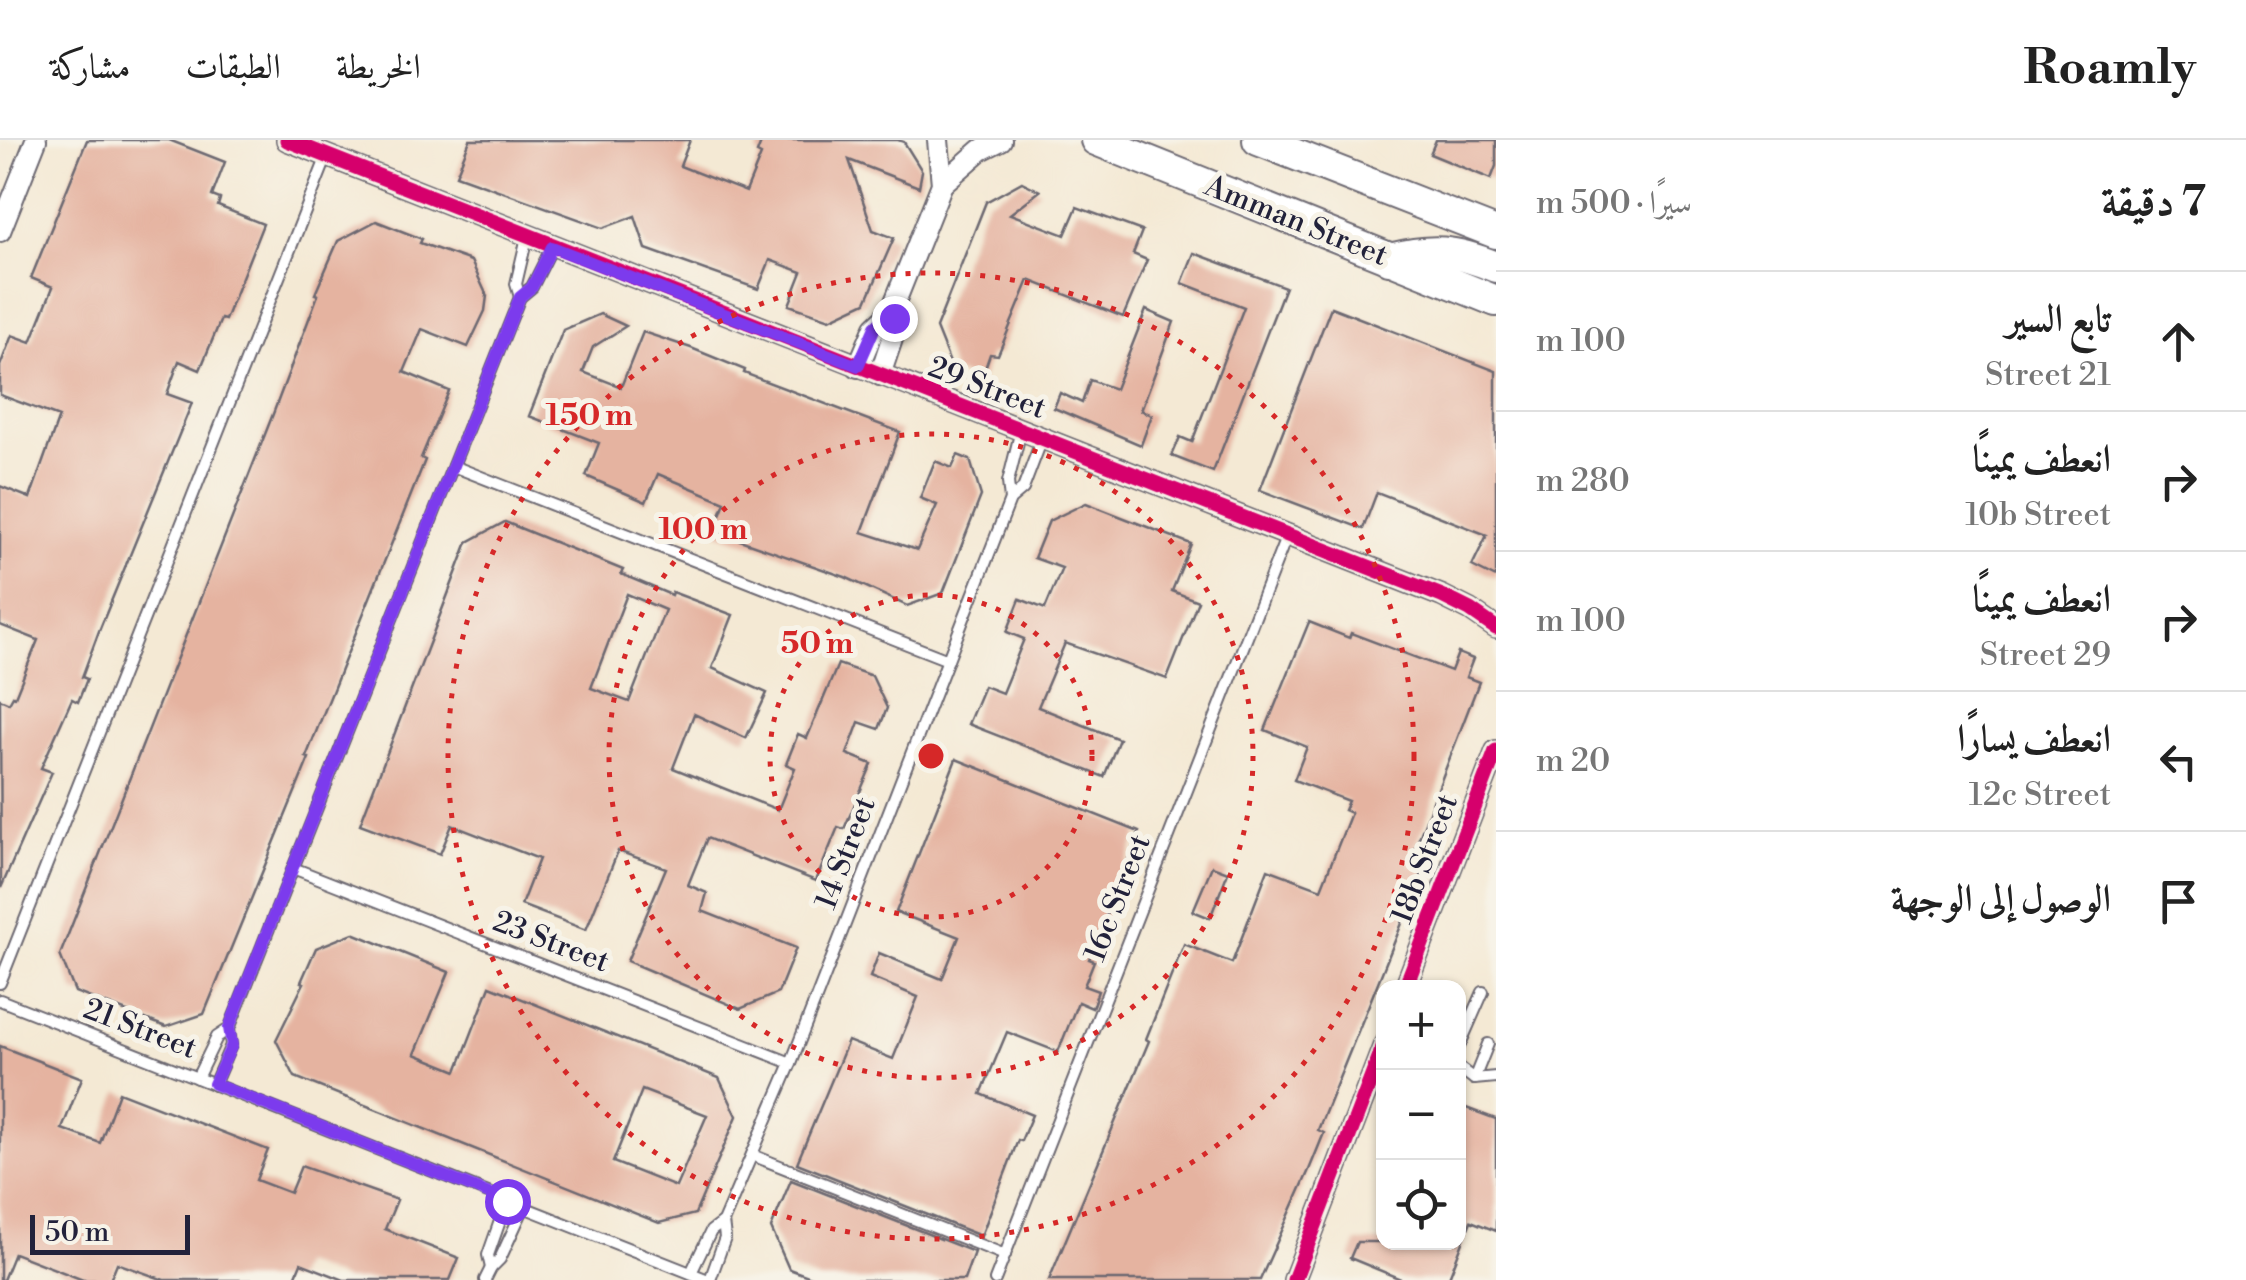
<!DOCTYPE html>
<html lang="ar">
<meta charset="utf-8">
<style>
body{margin:0;font-family:"Libre Bodoni",Amiri,serif;background:#f6f6f6;color:#222;direction:rtl}
.controls{position:absolute;right:30px;bottom:30px;display:grid;overflow:hidden;border-radius:20px;box-shadow:0 2px 8px #0004}
.controls button{width:90px;height:90px;display:grid;place-items:center;padding:0;border:0;border-bottom:2px solid #e0e0e0;background:#fff;color:#222;font:50px sans-serif}
.scale{position:absolute;left:30px;bottom:25px;width:160px;box-sizing:border-box;padding-left:10px;border:5px solid #22223b;border-top:0;font-size:28px;line-height:35px;white-space:nowrap;color:#22223b;-webkit-text-stroke:8px #f7f3e8;paint-order:stroke}
.stop{position:absolute;width:30px;height:30px;margin:-22px;border:8px solid #7c3aed;border-radius:50%;background:#fff}
.stop.end{background:#7c3aed;border-color:#fff;box-shadow:0 2px 10px #0008}
.list{margin:0;padding:0;list-style:none}
h2{display:flex;justify-content:space-between;align-items:center;height:130px;margin:0;padding:0 40px;font-size:42px}
h2 small{font-size:32px;font-weight:400;color:#767676}
.list li{display:grid;grid-template-columns:65px 1fr auto;gap:30px;align-items:center;box-sizing:border-box;height:140px;padding:0 40px;border-top:2px solid #e0e0e0}
.list b{display:block;font-size:38px;white-space:nowrap}
.list p{margin:0;font-size:32px;white-space:nowrap;color:#767676}
.list em{font-size:32px;font-style:normal;color:#767676}
.icon{flex:none;width:55px;height:55px;fill:none;stroke:currentColor;stroke-width:2;stroke-linecap:round;stroke-linejoin:round}
.map{position:relative;flex:none;width:1496px;height:1140px;overflow:hidden;direction:ltr}
header{display:flex;align-items:center;gap:60px;box-sizing:border-box;height:140px;padding:0 50px;background:#fff;border-bottom:2px solid #e0e0e0}
header strong{font-size:48px}
nav{display:flex;gap:55px;margin-inline-start:auto;font-size:35px}
main{display:flex}
aside{flex:1;background:#fff}
.map>svg:first-child{display:block}
.building{fill:#e5b3a0;fill-rule:evenodd}
.lines{fill:none;stroke-linecap:round;stroke-linejoin:round}
.lane-casing{stroke:#6c6871;stroke-width:14}
.street-casing{stroke:#6c6871;stroke-width:24}
.primary-casing{stroke:#6c6871;stroke-width:34}
.lane{stroke:#fff;stroke-width:10}
.street{stroke:#fff;stroke-width:20}
.primary{stroke:#fff;stroke-width:30}
.cycleway-casing{stroke:#f7f3e8;stroke-width:21}
.cycleway{stroke:#d6006c;stroke-width:15}
.route{stroke:#7c3aed;stroke-width:12}
.ring{fill:none;stroke:#d62828;stroke-width:5;stroke-dasharray:5 10}
.labels{text-anchor:middle;dominant-baseline:central;stroke-width:10;stroke-linejoin:round;paint-order:stroke}
.street-label{font-size:30px;fill:#22223b;stroke:#f7f3e8}
.centre{fill:#d62828;stroke:#f7f3e8;stroke-width:5}
.ring-label{font-size:30px;text-anchor:middle;font-weight:bold;fill:#d62828;stroke:#f7f3e8;stroke-width:10;stroke-linejoin:round;paint-order:stroke}
</style>
<header>
<strong>Roamly</strong>
<nav><a>الخريطة</a><a>الطبقات</a><a>مشاركة</a></nav>
</header>
<main>
<aside>
<h2>7 دقيقة<small>سيرًا · 500 m</small></h2>
<ul class="list">
<li><svg class="icon" aria-label="ahead" viewBox="0 0 24 24"><path d="M12 20V5M6 11l6-6 6 6"/></svg><div><b>تابع السير</b><p>21 Street</p></div><em>100 m</em></li>
<li><svg class="icon" aria-label="right" viewBox="0 0 24 24"><path d="M7 20v-9h11M14 6l5 5-5 5"/></svg><div><b>انعطف يمينًا</b><p>10b Street</p></div><em>280 m</em></li>
<li><svg class="icon" aria-label="right" viewBox="0 0 24 24"><path d="M7 20v-9h11M14 6l5 5-5 5"/></svg><div><b>انعطف يمينًا</b><p>29 Street</p></div><em>100 m</em></li>
<li><svg class="icon" aria-label="left" viewBox="0 0 24 24"><path d="M17 20v-9H6M10 6l-5 5 5 5"/></svg><div><b>انعطف يسارًا</b><p>12c Street</p></div><em>20 m</em></li>
<li><svg class="icon" aria-label="arrive" viewBox="0 0 24 24"><path d="M6 21V4h12l-3 4 3 4H6"/></svg><div><b>الوصول إلى الوجهة</b></div></li>
</ul>
</aside>
<div class="map">
<svg width="1496" height="1140" viewBox="0 0 1496 1140">
<rect width="100%" height="100%" fill="#f7f3e8"/>
<filter id="ink" filterUnits="userSpaceOnUse"><feTurbulence type="fractalNoise" baseFrequency=".01" numOctaves="2"/><feDisplacementMap in="SourceGraphic" scale="20" xChannelSelector="R" yChannelSelector="G"/><feConvolveMatrix kernelMatrix="1 2 1 2 8 2 1 2 1" color-interpolation-filters="sRGB"/></filter>
<filter id="wash" filterUnits="userSpaceOnUse"><feTurbulence type="fractalNoise" baseFrequency=".0048" numOctaves="4" result="noise"/><feDisplacementMap in="SourceGraphic" scale="40" xChannelSelector="R" yChannelSelector="G"/><feGaussianBlur stdDeviation="2.25" result="paint"/><feColorMatrix in="noise" values="0 0 0 0 0 0 0 0 0 0 0 0 0 0 0 0 0 1.4 0 .05"/><feComposite in="paint" operator="in"/></filter>
<g filter="url(#wash)">
<rect width="100%" height="100%" fill="#f4e9d4"/>
<g id="blocks">
<!-- building -->
<g class="building">
<polygon points="87,0 169,0 225,22 212,56 220,59 218,66 263,84 225,180 221,179 200,230 179,221 167,254 192,263 99,491 82,537 87,539 78,562 72,559 41,628 52,632 1,748 0,559 9,563 13,556 15,557 38,500 0,485 0,346 30,358 59,277 0,255 0,226 12,195 31,202 53,147 31,138"/>
<polygon points="470,0 690,0 680,26 746,52 761,15 757,13 762,0 898,0 904,2 922,31 919,47 849,20 873,90 894,98 866,162 830,179 789,165 802,132 770,120 758,149 646,109 635,76 603,88 456,35"/>
<polygon points="1436,0 1496,0 1496,26 1491,39 1430,14"/>
<polygon points="1022,42 1040,51 1010,74 1065,95 1077,67 1142,91 1133,114 1147,120 1123,177 1029,140 998,215 990,214 981,240 954,233 936,188 986,62"/>
<polygon points="376,81 422,99 420,103 471,121 487,156 485,171 468,207 422,189 404,232 449,251 421,318 425,320 306,617 309,618 204,874 166,887 75,852 60,815 273,274 318,155 315,154 338,101"/>
<polygon points="1194,113 1285,147 1213,332 1172,316 1180,297 1192,302 1244,167 1182,143"/>
<polygon points="1331,167 1496,231 1496,438 1472,426 1487,395 1377,352 1363,389 1260,350"/>
<polygon points="1146,170 1174,182 1141,270 1152,275 1141,305 1054,268 1060,253 1082,263 1090,240 1115,249"/>
<polygon points="600,174 626,186 593,207 583,232 621,247 643,192 691,208 745,230 744,233 900,292 862,392 917,410 937,365 920,358 935,321 952,328 958,315 970,320 981,356 943,453 907,466 845,437 714,391 725,362 658,334 646,362 586,336 599,303 529,276 563,190"/>
<polygon points="1086,363 1191,404 1172,451 1198,461 1167,539 1065,503 1038,567 1119,599 1104,637 968,584 984,546 1002,553 1024,499 1007,492 1020,459 1045,469 1062,428 1034,418 1049,381"/>
<path d="M 505,382 L 623,430 L 621,434 L 671,455 L 672,452 L 733,475 L 712,528 L 767,553 L 746,598 L 694,574 L 673,628 L 778,670 L 795,628 L 786,624 L 798,594 L 807,598 L 838,524 L 872,536 L 887,568 L 879,589 L 859,582 L 847,614 L 872,624 L 844,689 L 838,687 L 816,741 L 707,698 L 688,745 L 707,753 L 702,771 L 796,808 L 778,853 L 740,869 L 627,821 L 666,728 L 618,711 L 586,790 L 521,765 L 539,719 L 452,685 L 440,714 L 360,684 L 468,402 ZM 627,454 L 665,470 L 629,562 L 591,548 Z"/>
<polygon points="1309,482 1349,498 1351,493 1451,531 1458,513 1473,519 1466,537 1479,542 1409,724 1424,729 1318,990 1324,993 1309,1030 1260,1140 1049,1140 1149,901 1146,899 1184,804 1232,823 1268,729 1321,749 1351,673 1344,670 1348,661 1294,640 1307,607 1265,590"/>
<polygon points="956,619 1139,692 1089,819 1094,821 1084,846 1098,851 1092,868 1078,862 1058,912 1007,892 981,954 1032,975 1021,1001 1018,1000 981,1096 797,1023 848,901 893,919 918,857 870,837 879,813 942,839 959,797 896,772"/>
<polygon points="1212,726 1228,732 1210,778 1193,771"/>
<path d="M 353,793 L 449,832 L 415,914 L 457,931 L 490,846 L 719,938 L 737,976 L 695,1074 L 659,1083 L 295,937 L 276,900 L 304,843 L 301,842 L 316,808 ZM 642,950 L 707,975 L 676,1047 L 613,1022 Z"/>
<polygon points="0,906 82,938 62,989 100,1003 119,952 268,1010 256,1040 290,1053 301,1026 397,1060 385,1089 459,1118 450,1140 344,1140 301,1123 294,1140 164,1140 117,1123 110,1140 83,1140 14,1113 3,1140 0,1140"/>
<polygon points="1458,965 1496,979 1496,1091 1471,1081 1448,1140 1403,1140 1350,1118 1357,1102 1458,1102"/>
<polygon points="791,1040 974,1112 964,1140 819,1140 789,1129 771,1088"/>
</g>
</g>
</g>
<g filter="url(#ink)">
<use href="#blocks" fill-opacity="0" stroke="#6c6871" stroke-width="2.5"/>
<g class="lines">
<!-- lane casing -->
<g class="lane-casing">
<g id="lane">
<polyline points="520,157 516,144 527,97"/>
<polyline points="453,326 948,520"/>
<polyline points="1010,360 1008,342 1021,290"/>
<polyline points="293,728 791,923"/>
<polyline points="0,843 327,16"/>
<polyline points="0,860 708,1140"/>
<polyline points="1458,909 1483,852"/>
<polyline points="1458,927 1474,939 1496,937"/>
<polyline points="197,938 217,897 229,889"/>
<polyline points="1474,939 1488,904"/>
<polyline points="214,945 231,905 229,889 520,157 532,147 552,107"/>
<polyline points="752,1015 1005,1115"/>
<polyline points="491,1128 488,1115 507,1061"/>
<polyline points="691,1133 711,1091 723,1082 791,923 1010,360 1023,349 1042,299"/>
<polyline points="485,1140 491,1128 500,1119 524,1067"/>
<polyline points="710,1140 725,1098 723,1082"/>
<polyline points="995,1140 1287,395"/>
</g>
</g>
<!-- street casing -->
<g class="street-casing">
<g id="street">
<polyline points="287,0 1442,456 1470,470 1496,488"/>
<polyline points="942,44 981,10 1001,0"/>
<polyline points="0,91 36,0"/>
<polyline points="858,227 875,187 891,172 942,44 938,0"/>
<polyline points="880,235 895,190 891,172"/>
<polyline points="1405,848 1496,611"/>
<polyline points="1294,1140 1384,905"/>
</g>
</g>
<!-- primary casing -->
<g class="primary-casing">
<g id="primary">
<polyline points="1096,0 1496,161"/>
<polyline points="1258,0 1496,93"/>
<path d="M 1389,119 C 1433,108 1454,110 1496,127"/>
</g>
</g>
<!-- lane -->
<use href="#lane" class="lane"/>
<!-- street -->
<use href="#street" class="street"/>
<!-- primary -->
<use href="#primary" class="primary"/>
<!-- cycleway casing -->
<g class="cycleway-casing">
<g id="cycleway">
<polyline points="287,0 1442,456 1470,470 1496,488"/>
<polyline points="1405,848 1496,611"/>
<polyline points="1294,1140 1384,905"/>
</g>
</g>
<!-- cycleway -->
<use href="#cycleway" class="cycleway"/>
</g>
</g>
<g class="lines" filter="url(#ink)">
<!-- route -->
<polyline class="route" points="507,1061 214,944 232,905 229,888 520,157 532,147 552,107 858,226 875,187 891,172 894,178"/>
</g>
<!-- distance rings -->
<g class="ring">
<circle cx="931" cy="616" r="161"/>
<circle cx="931" cy="616" r="322"/>
<circle cx="931" cy="616" r="483"/>
</g>
<g class="labels">
<!-- street labels -->
<g class="street-label">
<text transform="translate(1296 81) rotate(22)">Amman Street</text>
<text transform="translate(987 248) rotate(21)">29 Street</text>
<text transform="translate(846 713) rotate(-69)">14 Street</text>
<text transform="translate(1425 719) rotate(-69)">18b Street</text>
<text transform="translate(1118 758) rotate(-69)">16c Street</text>
<text transform="translate(551 802) rotate(21)">23 Street</text>
<text transform="translate(140 889) rotate(21)">21 Street</text>
</g>
</g>
<circle cx="931" cy="616" r="15" class="centre"/>
<g class="ring-label">
<text x="589" y="285">150 m</text>
<text x="703" y="399">100 m</text>
<text x="817" y="513">50 m</text>
</g>
</svg>
<div class="controls">
<button>+</button>
<button>−</button>
<button><svg class="icon" aria-label="locate" viewBox="0 0 24 24"><circle cx="12" cy="12" r="6"/><path d="M12 2v4M12 18v4M2 12h4M18 12h4"/></svg></button>
</div>
<div class="scale">50 m</div>
<div class="stop" style="left:507px;top:1061px"></div>
<div class="stop end" style="left:894px;top:178px"></div>
</div>
</main>
